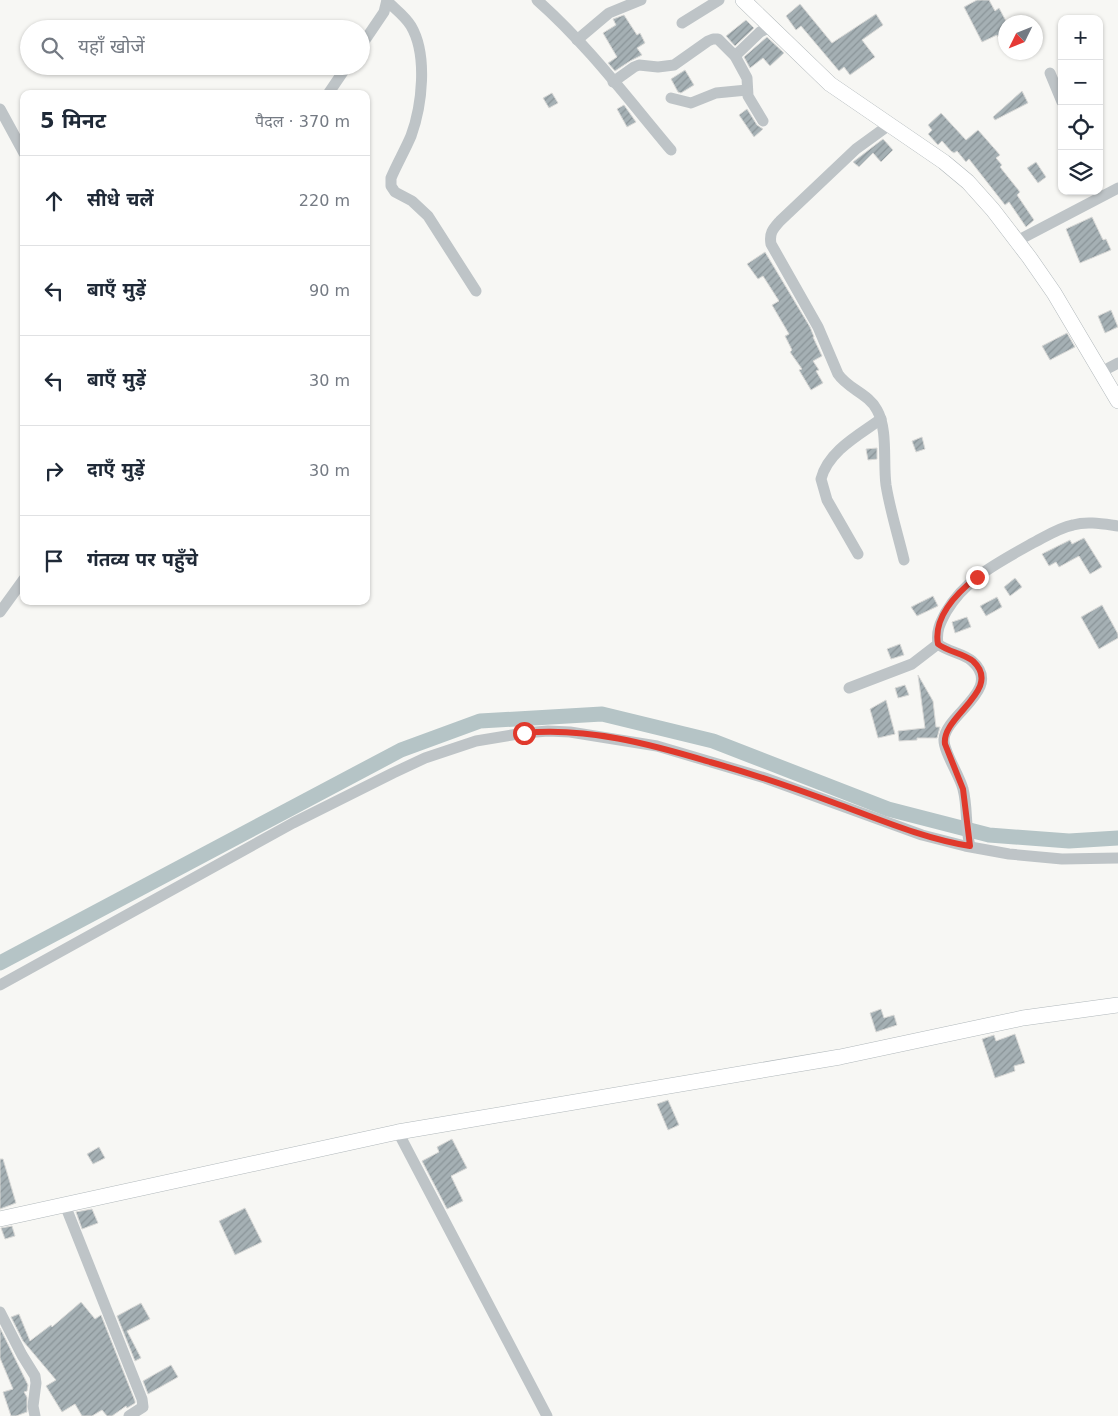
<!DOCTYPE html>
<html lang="hi">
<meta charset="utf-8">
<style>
body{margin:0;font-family:"DejaVu Sans","Noto Sans Devanagari",sans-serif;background:#f6f6f7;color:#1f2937}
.controls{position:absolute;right:15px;top:15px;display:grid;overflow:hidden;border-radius:10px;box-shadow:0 1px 4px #0004}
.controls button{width:45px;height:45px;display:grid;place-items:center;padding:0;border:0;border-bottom:1px solid #e0e1e3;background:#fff;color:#1f2937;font:25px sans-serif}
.compass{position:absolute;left:998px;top:15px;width:45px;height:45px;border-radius:50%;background:#fff;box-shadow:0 1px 4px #0004;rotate:227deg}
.stop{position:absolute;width:15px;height:15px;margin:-11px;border:4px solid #e0392c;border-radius:50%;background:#fff}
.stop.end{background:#e0392c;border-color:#fff;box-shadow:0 1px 5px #0008}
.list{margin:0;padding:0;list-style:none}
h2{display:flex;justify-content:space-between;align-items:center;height:65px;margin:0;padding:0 20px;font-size:21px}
h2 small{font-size:16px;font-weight:400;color:#747a83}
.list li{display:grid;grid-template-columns:32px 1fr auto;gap:15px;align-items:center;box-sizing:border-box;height:90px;padding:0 20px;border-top:1px solid #e0e1e3}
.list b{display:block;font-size:19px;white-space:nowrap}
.list em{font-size:16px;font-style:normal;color:#747a83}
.icon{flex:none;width:28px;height:28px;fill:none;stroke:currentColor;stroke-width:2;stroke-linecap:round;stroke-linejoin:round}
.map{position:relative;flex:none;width:1118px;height:1416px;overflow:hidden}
.search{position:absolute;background:#fff;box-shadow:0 1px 4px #0004;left:20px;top:20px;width:350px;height:55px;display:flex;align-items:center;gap:12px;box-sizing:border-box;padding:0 18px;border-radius:28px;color:#747a83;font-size:19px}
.panel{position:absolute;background:#fff;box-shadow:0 1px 4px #0004;left:20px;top:90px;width:350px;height:515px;border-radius:10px}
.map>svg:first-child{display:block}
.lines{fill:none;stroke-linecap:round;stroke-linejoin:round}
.canal{stroke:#b5c4c6;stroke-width:15}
.building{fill:url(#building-hatch);stroke:#d9d9d7}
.secondary-casing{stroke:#b1b8bb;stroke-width:16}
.street{stroke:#bec4c7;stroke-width:11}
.secondary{stroke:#fff;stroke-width:15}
.route{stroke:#e0392c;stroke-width:6}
</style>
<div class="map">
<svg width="1118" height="1416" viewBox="0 0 1118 1416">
<defs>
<pattern id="building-hatch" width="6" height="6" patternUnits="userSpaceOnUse" patternTransform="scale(1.25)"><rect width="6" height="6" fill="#a5b0b4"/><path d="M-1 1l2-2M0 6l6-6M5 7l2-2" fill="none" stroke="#8a9498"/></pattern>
</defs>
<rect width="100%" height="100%" fill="#f7f7f4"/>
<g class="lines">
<!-- canal -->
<polyline class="canal" points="0,963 401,750 480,721 602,714 713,741 888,809 989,835 1069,841 1118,838"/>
</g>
<!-- building -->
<g class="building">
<polygon points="977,0 989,0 995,11 999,8 1006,21 1006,51 997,35 982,42 964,7"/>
<polygon points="800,4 832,43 876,14 883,25 862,40 875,57 850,75 844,67 839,71 801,26 796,30 786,16"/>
<polygon points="624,15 637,35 640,33 645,43 637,48 642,55 630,61 615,71 608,63 617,57 603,33 616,25 613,19"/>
<polygon points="746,20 754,28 735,46 726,36"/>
<polygon points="767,37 784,53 770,66 763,58 750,68 744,57"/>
<polygon points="685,70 694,85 681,93 678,92 671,79"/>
<polygon points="1022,91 1028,103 995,120 993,117"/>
<polygon points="552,93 558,103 549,108 543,98"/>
<polygon points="624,105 636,122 627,127 617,109"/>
<polygon points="747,109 757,125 763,129 754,137 739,115"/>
<polygon points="941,113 966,140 978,130 1000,155 996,158 1002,165 1000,167 1020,192 1017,195 1034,220 1026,227 1009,202 1005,205 969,159 966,162 957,151 954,153 951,151 942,141 938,145 928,134 932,130 928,125"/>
<polygon points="883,139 893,150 881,162 873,153 859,167 853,162"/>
<polygon points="1036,162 1046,177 1038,183 1027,168"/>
<polygon points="1092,217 1103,240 1106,239 1111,250 1080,263 1066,229"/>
<polygon points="765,252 810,327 814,337 813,337 822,356 813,361 819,370 816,371 823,383 811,390 799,370 802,369 790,352 792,350 785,336 789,334 772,305 779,301 763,276 758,279 747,264"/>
<polygon points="1111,310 1118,327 1105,333 1098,316"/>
<polygon points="1067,333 1075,347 1050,360 1042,346"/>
<polygon points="922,437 925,449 916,452 912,441"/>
<polygon points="877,448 877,459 868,460 866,449"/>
<polygon points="1084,538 1102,567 1090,574 1079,556 1059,567 1056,562 1049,566 1042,554 1070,540 1072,544"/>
<polygon points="1015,578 1022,587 1010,596 1004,587"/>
<polygon points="933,596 938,606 917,616 911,607"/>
<polygon points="997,597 1002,607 986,616 980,606"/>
<polygon points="1102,605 1118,634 1118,638 1099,649 1081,617"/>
<polygon points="967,617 971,627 955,633 952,622"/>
<polygon points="900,644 904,655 891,659 887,649"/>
<polygon points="918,675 933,701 936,727 940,727 937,738 917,738 917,740 899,741 898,731 925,728"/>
<polygon points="905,685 909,695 898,698 895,688"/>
<polygon points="886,700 895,734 878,738 870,709"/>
<polygon points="881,1009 884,1018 894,1015 897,1025 876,1032 870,1013"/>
<polygon points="1015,1034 1025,1063 1014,1066 1015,1071 995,1078 982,1039 994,1035 996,1041"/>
<polygon points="668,1100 679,1125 668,1130 657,1104"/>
<polygon points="452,1139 467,1168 451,1176 463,1201 447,1209 422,1161 439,1152 437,1147"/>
<polygon points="99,1147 105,1158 93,1164 87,1154"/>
<polygon points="0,1159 3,1159 16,1203 0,1209"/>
<polygon points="245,1208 262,1242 235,1255 219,1221"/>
<polygon points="92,1209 98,1223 82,1229 76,1212"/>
<polygon points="12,1226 15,1236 5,1239 1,1228"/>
<polygon points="81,1302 95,1319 101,1315 135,1401 135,1403 127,1408 126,1406 112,1416 107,1416 102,1410 92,1416 82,1416 75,1404 62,1412 46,1386 56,1380 23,1341 11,1317 19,1314 30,1341 51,1325 52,1327"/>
<polygon points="141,1303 150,1319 127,1331 141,1358 135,1361 117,1316"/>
<polygon points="0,1328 28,1385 27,1391 24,1392 27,1397 27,1412 16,1416 11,1416 3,1392 13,1389 0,1358"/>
<polygon points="171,1365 178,1377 148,1394 143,1381"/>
</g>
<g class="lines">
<!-- secondary casing -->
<g class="secondary-casing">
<g id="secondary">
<polyline points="743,0 830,84 944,162 968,182 993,210 1029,257 1054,293 1118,401"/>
<polyline points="0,1219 398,1132 840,1057 1023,1018 1118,1005"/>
</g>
</g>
<!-- street -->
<g class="street">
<path d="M 537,0 C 587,44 628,99 671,150"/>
<path d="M 387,1 C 395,9 405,16 411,26 C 428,55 422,106 411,136 C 405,150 397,164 391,178 L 391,186 L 395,192 L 412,201 L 428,216 L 476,291"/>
<polyline points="682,23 719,0"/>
<polyline points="577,40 609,13 641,0"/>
<polyline points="361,46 384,12 387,0"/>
<polyline points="735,56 760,32 770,27"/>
<polyline points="1050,73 1062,102"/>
<polyline points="613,82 634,67 639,65 658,67 674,65 708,41 713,39 718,39 735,56 747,78 748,96 763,121"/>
<polyline points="328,94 347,66"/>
<polyline points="671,98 691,103 716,93 747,90"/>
<polyline points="0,109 24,153"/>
<path d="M 889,125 L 856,149 L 780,221 C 773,229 769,233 771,244 L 818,327 L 838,374 C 848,389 869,394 877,410 C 888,429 883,463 886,485 C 890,510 898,535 904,560"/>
<polyline points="1017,241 1118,188"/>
<polyline points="1101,372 1118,363"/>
<path d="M 858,554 L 827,500 L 821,479 C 828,451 859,435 881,419"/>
<polyline points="0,612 24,579"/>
<polyline points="849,688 912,664 938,644"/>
<path d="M 970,846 C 965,828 968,808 963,789 C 960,776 943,751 944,739 C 946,714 1004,689 972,661 C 963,653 948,652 938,644 C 936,631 940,623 946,612 C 966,578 998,563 1031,544 C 1045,537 1058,528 1073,525 C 1087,521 1103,524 1118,526"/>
<polyline points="0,985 293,823 393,773 425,758 476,741 524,733 548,731 570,732 657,746 765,778 922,835 965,846 1009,854 1062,859 1118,858"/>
<polyline points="398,1132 547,1416"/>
<polyline points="65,1205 142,1399 143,1407 129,1416"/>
<polyline points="0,1312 22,1355 35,1376 36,1383 33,1406 35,1416"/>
</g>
<!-- secondary -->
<use href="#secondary" class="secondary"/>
</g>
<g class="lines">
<!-- route -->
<path class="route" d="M 524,733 C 587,727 650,744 710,762 C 754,774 797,789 840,805 C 883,821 926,839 970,846 L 963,789 L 945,744 C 941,716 1004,690 973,661 C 963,653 948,652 938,644 C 933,617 958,592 977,577"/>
</g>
</svg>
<div class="controls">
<button>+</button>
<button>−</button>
<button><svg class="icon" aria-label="locate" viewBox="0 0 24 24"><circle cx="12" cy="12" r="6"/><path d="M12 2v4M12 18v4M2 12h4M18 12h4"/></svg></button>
<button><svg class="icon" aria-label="layers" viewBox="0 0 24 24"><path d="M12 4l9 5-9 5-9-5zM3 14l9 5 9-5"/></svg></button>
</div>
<svg class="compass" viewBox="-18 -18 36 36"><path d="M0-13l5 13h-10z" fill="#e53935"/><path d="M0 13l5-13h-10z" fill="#747a83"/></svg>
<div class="stop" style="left:524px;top:733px"></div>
<div class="stop end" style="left:977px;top:577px"></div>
<div class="search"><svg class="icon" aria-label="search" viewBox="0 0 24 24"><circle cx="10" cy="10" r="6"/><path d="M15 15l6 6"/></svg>यहाँ खोजें</div>
<section class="panel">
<h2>5 मिनट<small>पैदल · 370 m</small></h2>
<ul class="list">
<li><svg class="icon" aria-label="ahead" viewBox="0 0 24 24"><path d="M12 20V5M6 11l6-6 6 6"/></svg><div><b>सीधे चलें</b></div><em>220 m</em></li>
<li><svg class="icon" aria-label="left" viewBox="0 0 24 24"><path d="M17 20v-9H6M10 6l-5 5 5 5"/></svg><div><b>बाएँ मुड़ें</b></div><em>90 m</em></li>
<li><svg class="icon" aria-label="left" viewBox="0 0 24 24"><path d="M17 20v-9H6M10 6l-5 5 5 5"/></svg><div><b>बाएँ मुड़ें</b></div><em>30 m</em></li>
<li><svg class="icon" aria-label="right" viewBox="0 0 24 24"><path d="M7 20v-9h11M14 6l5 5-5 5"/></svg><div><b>दाएँ मुड़ें</b></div><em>30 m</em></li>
<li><svg class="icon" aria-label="arrive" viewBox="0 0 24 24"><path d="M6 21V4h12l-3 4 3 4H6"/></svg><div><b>गंतव्य पर पहुँचे</b></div></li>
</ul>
</section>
</div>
